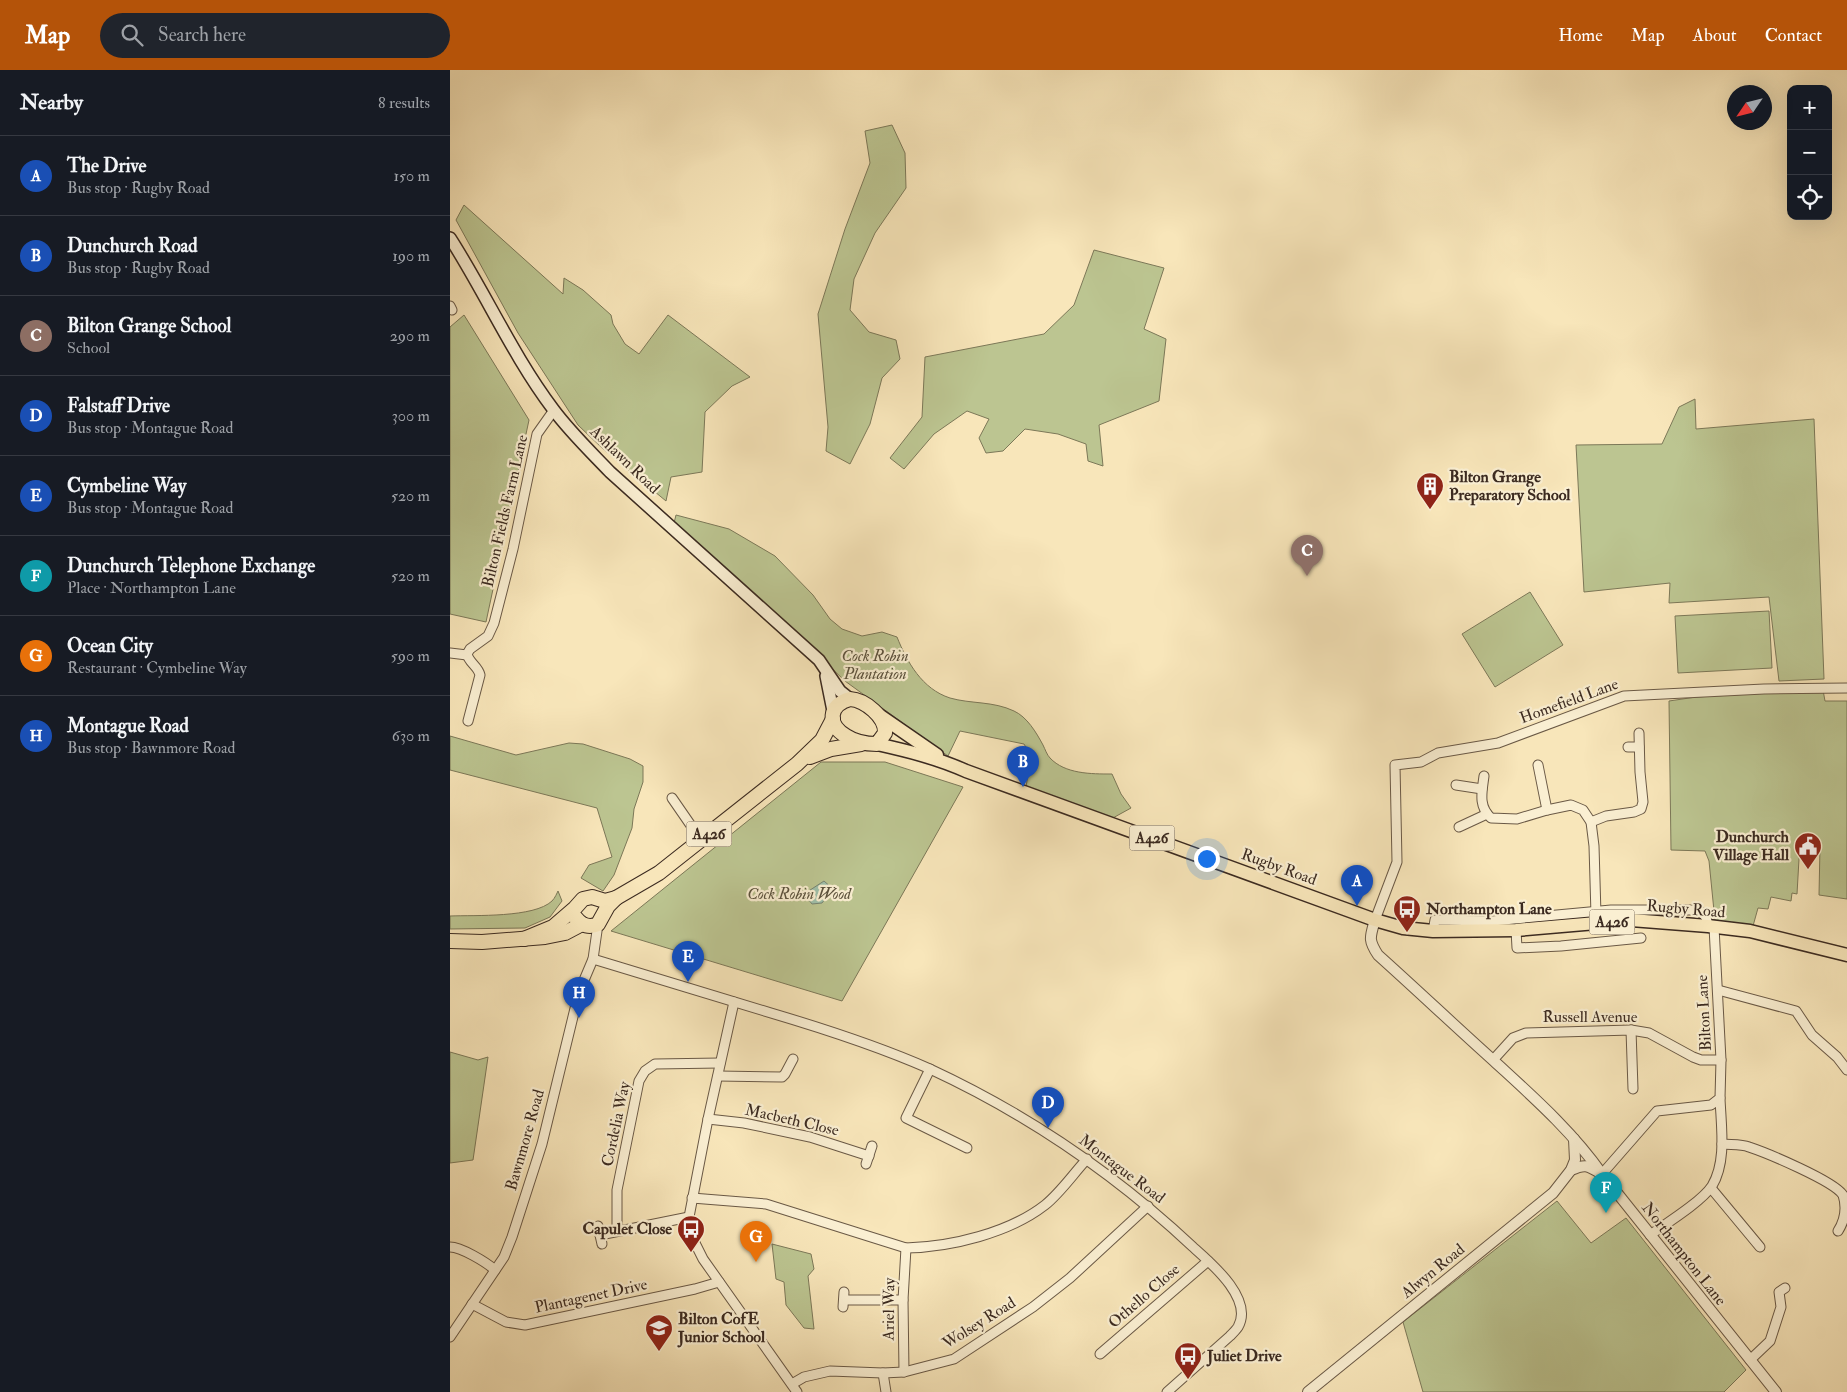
<!DOCTYPE html>
<meta charset="utf-8">
<style>
body{margin:0;font-family:"IM FELL Double Pica",serif;background:#20242c;color:#f1f3f6}
.controls{position:absolute;right:15px;top:15px;display:grid;overflow:hidden;border-radius:10px;box-shadow:0 5px 20px #0002}
.controls button{width:45px;height:45px;display:grid;place-items:center;padding:0;border:0;border-bottom:1px solid #363941;background:#171b24;color:#f1f3f6;font:25px sans-serif}
.compass{position:absolute;left:1277px;top:15px;width:45px;height:45px;border-radius:50%;background:#171b24;box-shadow:0 5px 20px #0002;rotate:235deg}
.you{position:absolute;left:756px;top:788px;width:18px;height:18px;margin:-12px;border:4px solid #fff;border-radius:50%;background:#1a73e8;box-shadow:0 0 0 8px #1a73e833}
.badge{display:grid;place-items:center;width:32px;height:32px;border-radius:50%;background:#b45309;color:#fff;font-size:16px;font-weight:700}
.pin{position:absolute;translate:-50% -41px;filter:drop-shadow(0 1px 2px #0008)}
.pin::after{content:'';position:absolute;top:26px;width:18px;height:15px;background:inherit;clip-path:polygon(0 0,100% 0,50% 100%)}
.list{margin:0;padding:0;list-style:none}
h2{display:flex;justify-content:space-between;align-items:center;height:65px;margin:0;padding:0 20px;font-size:21px}
h2 small{font-size:16px;font-weight:400;color:#9ea1a6}
.list li{display:grid;grid-template-columns:32px 1fr auto;gap:15px;align-items:center;box-sizing:border-box;height:80px;padding:0 20px;border-top:1px solid #363941}
.list b{display:block;font-size:19px;white-space:nowrap}
.list p{margin:0;font-size:16px;white-space:nowrap;color:#9ea1a6}
.list em{font-size:16px;font-style:normal;color:#9ea1a6}
.icon{flex:none;width:28px;height:28px;fill:none;stroke:currentColor;stroke-width:2;stroke-linecap:round;stroke-linejoin:round}
.map{position:relative;flex:none;width:1397px;height:1322px;overflow:hidden}
header{display:flex;align-items:center;gap:30px;box-sizing:border-box;height:70px;padding:0 25px;background:#b45309;color:#fff}
header strong{font-size:24px}
nav{display:flex;gap:28px;margin-inline-start:auto;font-size:18px}
.search{width:350px;height:45px;background:#20242c;display:flex;align-items:center;gap:12px;box-sizing:border-box;padding:0 18px;border-radius:28px;color:#9ea1a6;font-size:19px}
main{display:flex}
aside{flex:1;background:#171b24}
.map>svg:first-child{display:block}
.green{fill:#bcc591;stroke:#7c7858}
.water{fill:#9fc0aa;stroke:#778473}
.lines{fill:none;stroke-linecap:round;stroke-linejoin:round}
.minor-casing{stroke:#6a5946;stroke-width:11}
.tertiary-casing{stroke:#6a5946;stroke-width:12}
.secondary-casing{stroke:#3b2a20;stroke-width:14}
.primary-casing{stroke:#3b2a20;stroke-width:15}
.trunk-casing{stroke:#3b2a20;stroke-width:16}
.minor{stroke:#faefd2;stroke-width:9}
.tertiary{stroke:#faefd2;stroke-width:10}
.secondary{stroke:#faefd2;stroke-width:11}
.primary{stroke:#f8e6ba;stroke-width:12}
.trunk{stroke:#f8e6ba;stroke-width:14}
.labels{text-anchor:middle;dominant-baseline:central;stroke-width:4.5;stroke-linejoin:round;paint-order:stroke}
.shield{fill:#faefd2;stroke:#746555;stroke-width:1}
.shield-label{font-size:15px;font-weight:bold;fill:#3b2a20}
.street-label{font-size:16px;fill:#3b2a20;stroke:#faefd2}
.poi-label{font-size:16px;font-weight:bold;fill:#3b2a20;stroke:#faefd2;text-anchor:start}
.park-label{font-size:16px;font-style:italic;fill:#5b513c;stroke:#faefd2}
</style>
<header>
<strong>Map</strong>
<div class="search"><svg class="icon" aria-label="search" viewBox="0 0 24 24"><circle cx="10" cy="10" r="6"/><path d="M15 15l6 6"/></svg>Search here</div>
<nav><a>Home</a><a>Map</a><a>About</a><a>Contact</a></nav>
</header>
<main>
<aside>
<h2>Nearby<small>8 results</small></h2>
<ul class="list">
<li><span class="badge" style="background:#1a4fb4">A</span><div><b>The Drive</b><p>Bus stop · Rugby Road</p></div><em>150 m</em></li>
<li><span class="badge" style="background:#1a4fb4">B</span><div><b>Dunchurch Road</b><p>Bus stop · Rugby Road</p></div><em>190 m</em></li>
<li><span class="badge" style="background:#8d6e63">C</span><div><b>Bilton Grange School</b><p>School</p></div><em>290 m</em></li>
<li><span class="badge" style="background:#1a4fb4">D</span><div><b>Falstaff Drive</b><p>Bus stop · Montague Road</p></div><em>300 m</em></li>
<li><span class="badge" style="background:#1a4fb4">E</span><div><b>Cymbeline Way</b><p>Bus stop · Montague Road</p></div><em>520 m</em></li>
<li><span class="badge" style="background:#0f9aa8">F</span><div><b>Dunchurch Telephone Exchange</b><p>Place · Northampton Lane</p></div><em>520 m</em></li>
<li><span class="badge" style="background:#e8710a">G</span><div><b>Ocean City</b><p>Restaurant · Cymbeline Way</p></div><em>590 m</em></li>
<li><span class="badge" style="background:#1a4fb4">H</span><div><b>Montague Road</b><p>Bus stop · Bawnmore Road</p></div><em>630 m</em></li>
</ul>
</aside>
<div class="map">
<svg width="1397" height="1322" viewBox="0 0 1397 1322">
<rect width="100%" height="100%" fill="#f8e6ba"/>
<filter id="stains"><feTurbulence type="fractalNoise" baseFrequency=".004" numOctaves="4"/><feColorMatrix values="0 0 0 0 .2 0 0 0 0 .09 0 0 0 0 .02 0 0 0 .5 -.17"/></filter>
<radialGradient id="worn" r=".72"><stop offset=".6" stop-color="#630" stop-opacity="0"/><stop offset="1" stop-color="#630" stop-opacity=".3"/></radialGradient>
<!-- green -->
<g class="green">
<polygon points="442,55 455,83 456,118 425,163 404,209 400,240 419,262 446,270 450,289 432,308 420,354 400,394 376,381 378,357 368,244 395,159 420,93 415,61"/>
<polygon points="14,135 113,224 114,208 133,220 161,245 163,254 175,274 189,284 218,245 300,307 282,316 255,342 252,402 221,407 216,431 152,378 128,355 68,263 6,150"/>
<polygon points="644,180 714,198 694,259 716,269 709,331 649,355 653,396 638,391 636,374 608,364 575,359 553,381 536,383 529,368 539,349 517,341 484,364 454,399 440,388 472,347 475,287 594,264 624,235"/>
<polygon points="14,245 79,350 36,552 0,544 0,257"/>
<polygon points="1245,329 1246,359 1364,349 1374,609 1329,611 1319,527 1219,533 1220,513 1134,522 1126,375 1212,374 1229,337"/>
<path d="M 226,445 L 279,459 L 325,486 L 363,525 L 380,549 L 392,559 L 412,566 L 432,562 L 447,567 C 457,592 472,619 500,628 C 521,634 543,631 564,641 C 577,647 586,662 593,675 C 595,679 597,685 600,688 C 615,704 641,704 662,704 L 671,724 L 681,738 L 661,749 L 576,717 L 581,686 L 574,674 L 510,661 L 498,686 L 395,611 L 305,525 L 258,485 L 224,453 Z"/>
<polygon points="1080,522 1113,575 1045,617 1012,564"/>
<polygon points="1319,541 1322,598 1228,603 1225,546"/>
<polygon points="1373,620 1375,631 1397,631 1397,829 1369,825 1370,777 1352,776 1349,789 1347,824 1342,823 1341,831 1321,827 1318,839 1308,838 1303,856 1265,851 1259,791 1255,781 1221,780 1219,631 1246,627"/>
<polygon points="0,666 66,685 119,673 133,674 180,689 193,696 193,712 184,739 182,758 164,805 153,821 131,808 139,795 162,787 147,738 0,700"/>
<polygon points="371,692 435,692 513,717 392,931 161,861"/>
<path d="M 108,821 L 112,831 L 100,847 L 75,858 L 0,859 L 0,846 C 25,845 84,848 102,831 C 105,828 107,823 108,821 Z"/>
<polygon points="0,982 28,990 38,987 23,1090 0,1093"/>
<polygon points="1107,1131 1141,1173 1176,1148 1296,1300 1274,1322 973,1322 953,1252"/>
<polygon points="322,1174 361,1184 364,1199 358,1206 364,1259 354,1258 336,1235 334,1212 326,1209"/>
</g>
<!-- water -->
<polygon class="water" points="374,811 383,819 372,833 362,834 354,824"/>
<g class="lines">
<!-- minor casing -->
<g class="minor-casing">
<g id="minor">
<polyline points="0,236 2,240"/>
<polyline points="0,583 17,585"/>
<path d="M 18,651 L 30,605 C 28,596 19,593 17,584 L 20,579 L 38,566 L 44,553 L 63,479 L 87,364 L 104,340"/>
<polyline points="1178,677 1189,677"/>
<polyline points="1088,695 1097,740"/>
<path d="M 1034,706 C 1032,722 1028,736 1041,748 L 1067,749 L 1097,740 L 1121,735 L 1133,740 L 1141,752 L 1144,776 L 1146,845"/>
<polyline points="1006,715 1032,719"/>
<polyline points="222,728 251,770"/>
<polyline points="1141,752 1156,746 1184,742 1191,739 1193,732 1190,702 1189,663"/>
<polyline points="1009,757 1037,744"/>
<polyline points="925,850 947,792 945,695 971,692 988,683 1048,673 1174,626 1314,619 1397,618"/>
<polyline points="1066,860 1067,878 1111,876 1191,868"/>
<polyline points="983,861 985,850 1042,851 1161,840 1249,840 1256,847 1258,856"/>
<path d="M 143,889 C 202,907 262,925 321,943 C 375,959 428,976 480,999 C 577,1044 665,1104 743,1177 C 761,1193 804,1229 788,1257 C 786,1260 783,1263 780,1266 L 717,1322"/>
<polyline points="1268,920 1346,941 1362,965 1387,987 1397,1000"/>
<polyline points="284,932 258,1049 239,1147 244,1171 253,1189 347,1322"/>
<polyline points="1181,960 1183,1019"/>
<polyline points="1043,990 1063,968 1076,963 1181,960 1199,963 1243,987 1251,990 1271,990"/>
<polyline points="480,999 456,1048 517,1078"/>
<polyline points="268,1006 332,1007 335,1004 343,989"/>
<polyline points="258,1049 294,1053 360,1067 419,1086"/>
<path d="M 1272,1074 C 1281,1075 1291,1074 1299,1077 C 1317,1083 1384,1111 1393,1125 C 1397,1138 1395,1150 1388,1161"/>
<polyline points="416,1094 422,1076"/>
<polyline points="1152,1104 1207,1041 1261,1035 1270,1028 1271,990 1264,857"/>
<polyline points="1261,1118 1310,1177"/>
<path d="M 242,1128 L 316,1134 L 456,1178 C 501,1177 559,1163 595,1135 C 611,1122 623,1104 637,1089"/>
<polyline points="148,1156 152,1174"/>
<polyline points="167,1161 167,1120 189,1011 195,1001 205,994 270,993"/>
<polyline points="150,1165 239,1147"/>
<path d="M 1200,1165 C 1217,1153 1251,1132 1262,1116 C 1277,1091 1271,1056 1270,1028"/>
<path d="M 0,1177 C 11,1177 36,1192 45,1200"/>
<polyline points="394,1230 453,1230"/>
<polyline points="22,1234 56,1252 75,1255 245,1219 269,1212"/>
<polyline points="393,1237 394,1222"/>
<polyline points="0,1267 54,1187 62,1167 92,1074 129,922 143,889 148,854"/>
<polyline points="650,1284 758,1191"/>
<polyline points="1300,1290 1320,1271 1331,1237 1329,1222 1335,1218"/>
<polyline points="454,1302 453,1230 456,1178"/>
<polyline points="433,1303 436,1322"/>
<polyline points="342,1314 354,1307 380,1301 433,1303 454,1302 504,1289 583,1237 620,1208 698,1136"/>
</g>
</g>
<!-- tertiary casing -->
<g class="tertiary-casing">
<g id="tertiary">
<path d="M 925,850 C 920,867 918,870 928,885 C 967,920 1005,956 1044,991 C 1082,1026 1122,1061 1152,1104 L 1326,1322"/>
<path d="M 1121,1100 C 1135,1094 1137,1095 1150,1103"/>
<polyline points="858,1322 1103,1123 1121,1100 1125,1090 1124,1069"/>
</g>
</g>
<!-- secondary casing -->
<g class="secondary-casing">
<g id="secondary">
<path d="M 0,168 C 36,224 63,286 103,339 C 120,362 141,382 160,402 L 369,590 L 390,621 L 400,629"/>
<polyline points="376,606 383,641"/>
</g>
</g>
<!-- primary casing -->
<g class="primary-casing">
<g id="primary">
<polyline points="429,645 487,685"/>
<path d="M 427,674 C 458,681 487,688 516,701 L 925,850 L 953,858 L 983,861 L 1066,860 L 1181,850 L 1258,856 L 1300,861 L 1397,885"/>
</g>
</g>
<!-- trunk casing -->
<g class="trunk-casing">
<g id="trunk">
<path d="M 400,629 C 415,630 436,647 435,663 L 427,674 C 416,674 405,672 396,666 C 377,655 378,635 400,629 Z"/>
<polyline points="360,687 381,679 411,674"/>
<path d="M 126,848 C 132,856 140,858 148,854 L 158,836 L 166,828"/>
<polyline points="74,869 103,857 125,838 133,829 142,827 155,831 166,828 209,803 347,694 372,670 383,649"/>
<polyline points="0,871 32,872 95,867 115,863 132,854"/>
</g>
</g>
<!-- minor -->
<use href="#minor" class="minor"/>
<!-- tertiary -->
<use href="#tertiary" class="tertiary"/>
<!-- secondary -->
<use href="#secondary" class="secondary"/>
<!-- primary -->
<use href="#primary" class="primary"/>
<!-- trunk -->
<use href="#trunk" class="trunk"/>
</g>
<!-- icons -->
<defs>
<g id="building-pin" transform="scale(1.4375)"><path d="M0 17L-7.5 6A9.5 9.5 0 1 1 7.5 6Z" fill="#8f2418" stroke="#faefd2"/><path d="M-4-6H4V6H1V3H-1V6H-4ZM-2.5-4.3h1.7v1.8h-1.7ZM.8-4.3h1.7v1.8H.8ZM-2.5-1h1.7V.8h-1.7ZM.8-1h1.7V.8H.8Z" fill="#fff"/></g>
<g id="civic-pin" transform="scale(1.4375)"><path d="M0 17L-7.5 6A9.5 9.5 0 1 1 7.5 6Z" fill="#8f2418" stroke="#faefd2"/><path d="M-.6-6.5H3V-4.5H.6V-3L4-1V1h2V6H-6V1h2V-1L-.6-3ZM-1.2 2.5V6h2.4V2.5Z" fill="#fff"/></g>
<g id="bus-pin" transform="scale(1.4375)"><path d="M0 17L-7.5 6A9.5 9.5 0 1 1 7.5 6Z" fill="#8f2418" stroke="#faefd2"/><path d="M-5-6H5V4H4V6H2V4H-2V6H-4V4H-5ZM-3.5-4V0h7V-4ZM-3.5 1.2v1.5H-2V1.2ZM2 1.2v1.5H3.5V1.2Z" fill="#fff"/></g>
<g id="school-pin" transform="scale(1.4375)"><path d="M0 17L-7.5 6A9.5 9.5 0 1 1 7.5 6Z" fill="#8f2418" stroke="#faefd2"/><path d="M0-5L7-2L0 1L-7-2ZM-4 1L0 2.5L4 1V4Q0 6-4 4Z" fill="#fff"/></g>
</defs>
<g fill-rule="evenodd">
<use href="#building-pin" x="980" y="416"/>
<use href="#civic-pin" x="1358" y="776"/>
<use href="#bus-pin" x="957" y="839"/>
<use href="#bus-pin" x="241" y="1159"/>
<use href="#school-pin" x="209" y="1258"/>
<use href="#bus-pin" x="738" y="1286"/>
</g>
<g class="labels">
<!-- shield labels -->
<g class="shield">
<rect x="236.5" y="751.5" width="45" height="25" rx="4"/>
<rect x="679.5" y="755.5" width="45" height="25" rx="4"/>
<rect x="1139.5" y="839.5" width="45" height="25" rx="4"/>
</g>
<g class="shield-label">
<text x="259" y="764">A426</text>
<text x="702" y="768">A426</text>
<text x="1162" y="852">A426</text>
</g>
<!-- street labels -->
<g class="street-label">
<text transform="translate(175 390) rotate(44)">Ashlawn Road</text>
<text transform="translate(55 441) rotate(-77)">Bilton Fields Farm Lane</text>
<text transform="translate(1119 631) rotate(-20)">Homefield Lane</text>
<text transform="translate(829 797) rotate(20)">Rugby Road</text>
<text transform="translate(1236 839) rotate(5)">Rugby Road</text>
<text transform="translate(1254 943) rotate(-93)">Bilton Lane</text>
<text x="1140" y="947">Russell Avenue</text>
<text transform="translate(342 1050) rotate(13)">Macbeth Close</text>
<text transform="translate(166 1054) rotate(-78)">Cordelia Way</text>
<text transform="translate(75 1070) rotate(-74)">Bawnmore Road</text>
<text transform="translate(672 1099) rotate(37)">Montague Road</text>
<text transform="translate(1234 1184) rotate(52)">Northampton Lane</text>
<text transform="translate(983 1201) rotate(-39)">Alwyn Road</text>
<text transform="translate(141 1226) rotate(-12)">Plantagenet Drive</text>
<text transform="translate(694 1226) rotate(-41)">Othello Close</text>
<text transform="translate(439 1239) rotate(-89)">Ariel Way</text>
<text transform="translate(529 1253) rotate(-32)">Wolsey Road</text>
</g>
<!-- poi labels -->
<g class="poi-label">
<text x="999" y="407">Bilton Grange<tspan x="999" dy="18">Preparatory School</tspan></text>
<text x="1339" y="767" text-anchor="end">Dunchurch<tspan x="1339" dy="18">Village Hall</tspan></text>
<text x="976" y="839">Northampton Lane</text>
<text x="222" y="1159" text-anchor="end">Capulet Close</text>
<text x="228" y="1249">Bilton CofE<tspan x="228" dy="18">Junior School</tspan></text>
<text x="757" y="1286">Juliet Drive</text>
</g>
<!-- park labels -->
<g class="park-label">
<text x="425" y="586">Cock Robin<tspan x="425" dy="18">Plantation</tspan></text>
<text x="349" y="824">Cock Robin Wood</text>
</g>
</g>
<rect width="100%" height="100%" filter="url(#stains)"/>
<rect width="100%" height="100%" fill="url(#worn)"/>
</svg>
<div class="controls">
<button>+</button>
<button>−</button>
<button><svg class="icon" aria-label="locate" viewBox="0 0 24 24"><circle cx="12" cy="12" r="6"/><path d="M12 2v4M12 18v4M2 12h4M18 12h4"/></svg></button>
</div>
<svg class="compass" viewBox="-18 -18 36 36"><path d="M0-13l5 13h-10z" fill="#e53935"/><path d="M0 13l5-13h-10z" fill="#9ea1a6"/></svg>
<div class="you"></div>
<div class="pin badge" style="left:907px;top:836px;background:#1a4fb4">A</div>
<div class="pin badge" style="left:573px;top:717px;background:#1a4fb4">B</div>
<div class="pin badge" style="left:857px;top:506px;background:#8d6e63">C</div>
<div class="pin badge" style="left:598px;top:1058px;background:#1a4fb4">D</div>
<div class="pin badge" style="left:238px;top:912px;background:#1a4fb4">E</div>
<div class="pin badge" style="left:1156px;top:1143px;background:#0f9aa8">F</div>
<div class="pin badge" style="left:306px;top:1192px;background:#e8710a">G</div>
<div class="pin badge" style="left:129px;top:948px;background:#1a4fb4">H</div>
</div>
</main>
